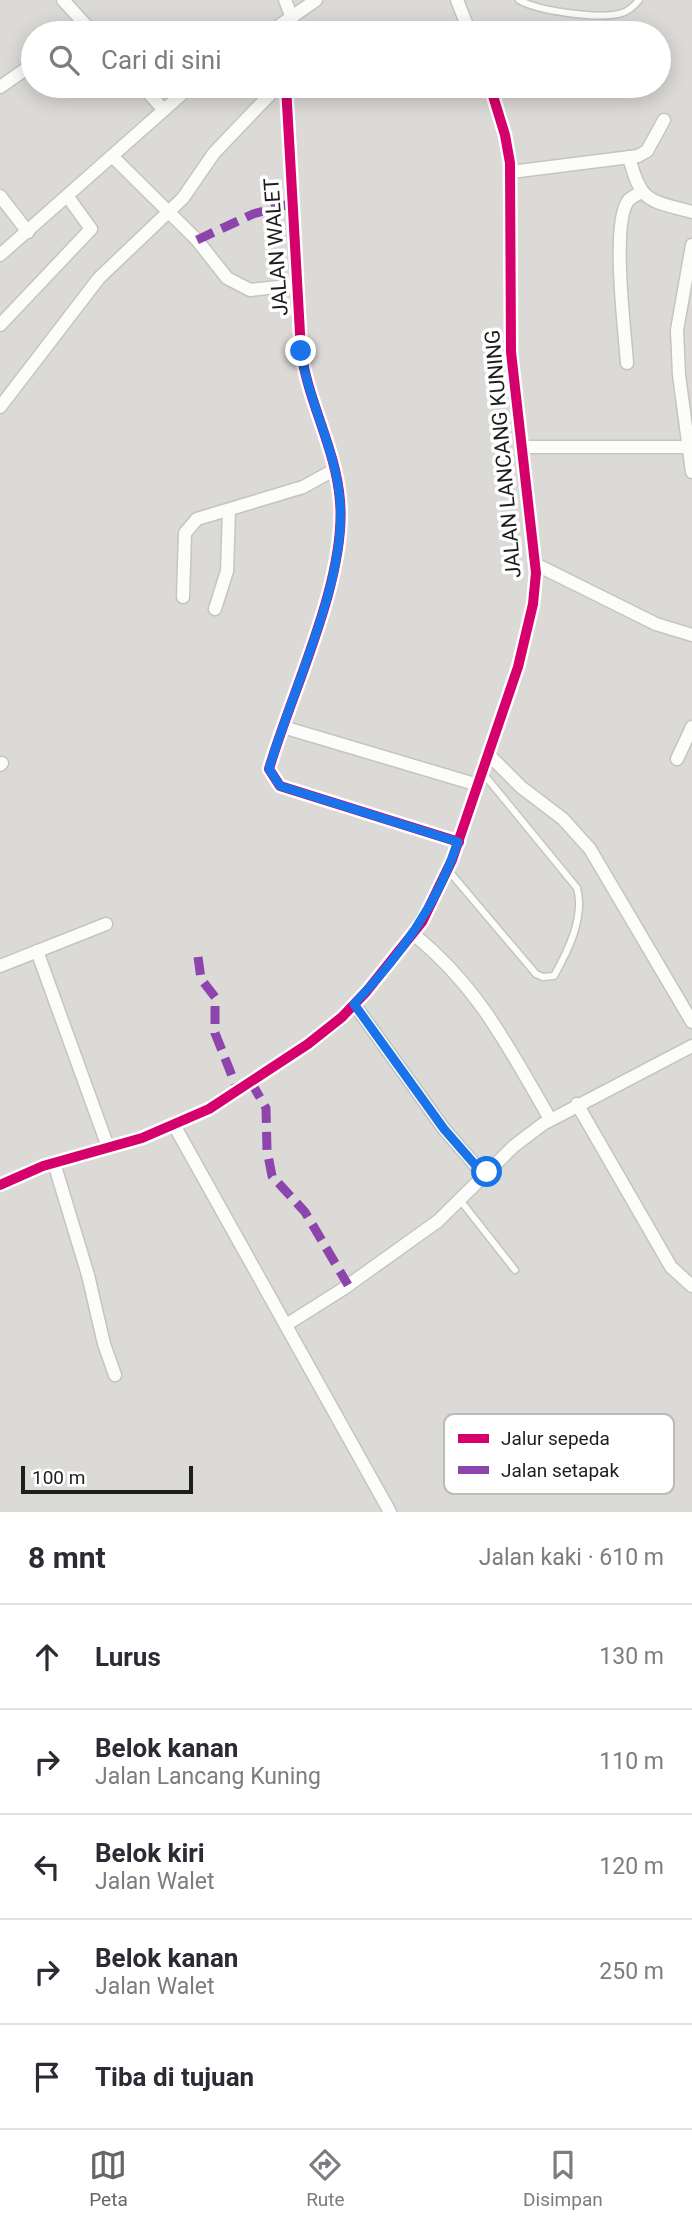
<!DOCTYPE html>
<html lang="id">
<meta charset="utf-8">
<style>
body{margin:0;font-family:Roboto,sans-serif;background:#f7f7f7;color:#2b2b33}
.scale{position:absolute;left:21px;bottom:18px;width:172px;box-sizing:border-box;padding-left:7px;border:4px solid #1d1d1d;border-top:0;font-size:19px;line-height:24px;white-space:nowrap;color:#1d1d1d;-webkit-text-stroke:5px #fff;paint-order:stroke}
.stop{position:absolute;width:21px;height:21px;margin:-16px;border:5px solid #1a73e8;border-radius:50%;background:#fff}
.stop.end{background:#1a73e8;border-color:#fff;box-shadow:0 2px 7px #0008}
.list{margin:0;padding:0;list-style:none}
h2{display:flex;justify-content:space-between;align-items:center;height:91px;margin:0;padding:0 28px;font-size:30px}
h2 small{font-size:23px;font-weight:400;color:#7c7c81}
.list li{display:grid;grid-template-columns:46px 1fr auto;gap:21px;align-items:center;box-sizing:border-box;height:105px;padding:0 28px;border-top:2px solid #e1e1e2}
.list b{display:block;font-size:26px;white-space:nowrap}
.list p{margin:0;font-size:23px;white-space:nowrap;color:#7c7c81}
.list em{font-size:23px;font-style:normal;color:#7c7c81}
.icon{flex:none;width:38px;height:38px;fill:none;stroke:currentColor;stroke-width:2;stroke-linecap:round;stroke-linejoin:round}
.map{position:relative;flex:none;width:692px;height:1512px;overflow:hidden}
.search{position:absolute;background:#fff;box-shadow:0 4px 18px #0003;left:21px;right:21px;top:21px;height:77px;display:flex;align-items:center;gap:18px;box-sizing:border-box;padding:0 24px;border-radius:38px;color:#7c7c81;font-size:26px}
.sheet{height:616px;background:#fff}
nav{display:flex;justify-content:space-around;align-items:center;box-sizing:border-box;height:98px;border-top:2px solid #e1e1e2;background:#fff;font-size:19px;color:#7c7c81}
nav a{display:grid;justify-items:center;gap:4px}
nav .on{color:#656563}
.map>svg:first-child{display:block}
.residential{fill:#dbdad7;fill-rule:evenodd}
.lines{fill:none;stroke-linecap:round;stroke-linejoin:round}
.lane-casing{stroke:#c4c4c1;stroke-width:9}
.street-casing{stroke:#c4c4c1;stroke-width:15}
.lane{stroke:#fcfcfb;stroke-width:6}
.street{stroke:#fcfcfb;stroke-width:12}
.quiet{stroke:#8e44ad;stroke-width:9;stroke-dasharray:18 9;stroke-linecap:butt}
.cycleway-casing{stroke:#fff;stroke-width:15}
.cycleway{stroke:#d6006c;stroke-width:10}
.route{stroke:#1a73e8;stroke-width:9}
.labels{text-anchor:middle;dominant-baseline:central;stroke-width:7;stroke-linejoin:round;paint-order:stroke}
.street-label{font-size:21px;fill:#1d1d1d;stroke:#fff}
.key{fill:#fff;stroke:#bbb;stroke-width:2}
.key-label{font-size:19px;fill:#1d1d1d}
</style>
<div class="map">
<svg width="692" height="1512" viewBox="0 0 692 1512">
<rect width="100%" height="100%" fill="#ecebe5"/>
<!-- residential -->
<path class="residential" d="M 0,0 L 692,0 L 692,1512 L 0,1512 ZM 33,33 L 659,33 L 659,86 L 33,86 Z"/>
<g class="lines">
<!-- lane casing -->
<g class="lane-casing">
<g id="lane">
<path d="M 519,0 C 538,11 601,20 622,13 C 629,11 635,5 639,0"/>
<path d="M 448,870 L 536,974 L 543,977 L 554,976 C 568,951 585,917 577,888 L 482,772"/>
<polyline points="460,1200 515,1270"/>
</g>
</g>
<!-- street casing -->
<g class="street-casing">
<g id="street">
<polyline points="63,0 93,33"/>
<polyline points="285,0 292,18 290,33"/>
<polyline points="457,0 470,33"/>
<polyline points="269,33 316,0"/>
<polyline points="142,86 163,109"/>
<path d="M 286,86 L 301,351 C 308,402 336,449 340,501 C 347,580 291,693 269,769 L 280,786 L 459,842"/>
<polyline points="0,87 33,64"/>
<polyline points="112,156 197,240 227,278 250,290 298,285"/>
<path d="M 629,157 C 641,203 648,200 692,212"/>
<polyline points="511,172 638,156 647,151 664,120"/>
<polyline points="0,196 28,232"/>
<polyline points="692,245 677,330 679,375 692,472"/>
<polyline points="0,255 191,86"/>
<polyline points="0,325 91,229 68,197"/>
<path d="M 627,363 C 625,333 611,224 628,201 C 631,197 637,195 641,192"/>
<polyline points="0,407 99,278 183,198 214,153 278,86"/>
<polyline points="522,447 688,447"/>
<polyline points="535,564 656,624 692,635"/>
<polyline points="183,597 185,533 197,519 303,487 334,470"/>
<polyline points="215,609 227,571 229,510"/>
<polyline points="283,727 478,785"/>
<polyline points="488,754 521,787 563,819 590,849 692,1022"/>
<polyline points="677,759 692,727"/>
<polyline points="0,765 2,763"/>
<path d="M 413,934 C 478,986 509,1048 550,1119"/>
<polyline points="37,951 108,1147"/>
<polyline points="0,966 106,924"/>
<polyline points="354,1004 444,1129 484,1175"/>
<polyline points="577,1104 671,1267 692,1286"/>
<polyline points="174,1125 390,1512"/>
<polyline points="54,1163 88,1275 104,1344 115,1375"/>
<polyline points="0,1185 43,1166 142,1138 209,1109 308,1044 342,1017 366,992 422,922 452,860 518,667 533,604 536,573 511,352 510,163 505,135 490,86"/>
<polyline points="286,1325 343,1289 438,1221 514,1146 543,1124 692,1046"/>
</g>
</g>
<!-- lane -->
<use href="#lane" class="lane"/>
<!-- street -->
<use href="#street" class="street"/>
<!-- quiet -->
<g class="quiet">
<polyline points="197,240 253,214 293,203"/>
<polyline points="198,957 201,979 215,997 215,1033 238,1091"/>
<polyline points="251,1082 266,1108 267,1150 272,1176 305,1212 348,1285"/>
</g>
<!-- cycleway casing -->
<g class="cycleway-casing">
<g id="cycleway">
<path d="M 286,86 L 301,351 C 308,402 336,449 340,501 C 347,580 291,693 269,769 L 280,786 L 459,842"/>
<polyline points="0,1185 43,1166 142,1138 209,1109 308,1044 342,1017 366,992 422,922 452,860 518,667 533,604 536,573 511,352 510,163 505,135 490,86"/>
</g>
</g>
<!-- cycleway -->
<use href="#cycleway" class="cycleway"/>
</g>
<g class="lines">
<!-- route -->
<path class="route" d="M 301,351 C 308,402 336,449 340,501 C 347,581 291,692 269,769 L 280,786 L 458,842 C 437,905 400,956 354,1004 L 444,1129 L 484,1175 L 487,1172"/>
</g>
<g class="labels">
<!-- street labels -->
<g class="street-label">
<text transform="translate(276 247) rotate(-94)">JALAN WALET</text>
<text transform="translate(503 454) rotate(-95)">JALAN LANCANG KUNING</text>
</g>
</g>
<!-- legend -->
<rect x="444" y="1414" width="230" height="80" rx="10" class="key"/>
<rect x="458" y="1434" width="31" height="9" fill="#d6006c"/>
<rect x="458" y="1466" width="31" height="8" fill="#8e44ad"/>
<g class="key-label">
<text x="501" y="1445">Jalur sepeda</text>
<text x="501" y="1477">Jalan setapak</text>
</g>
</svg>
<div class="scale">100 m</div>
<div class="stop" style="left:487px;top:1172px"></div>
<div class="stop end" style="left:301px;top:351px"></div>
<div class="search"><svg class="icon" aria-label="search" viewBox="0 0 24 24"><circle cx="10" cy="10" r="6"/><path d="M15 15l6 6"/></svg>Cari di sini</div>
</div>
<section class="sheet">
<h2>8 mnt<small>Jalan kaki · 610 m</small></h2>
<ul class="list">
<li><svg class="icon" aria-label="ahead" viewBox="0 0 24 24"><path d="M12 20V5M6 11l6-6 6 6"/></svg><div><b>Lurus</b></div><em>130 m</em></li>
<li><svg class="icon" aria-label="right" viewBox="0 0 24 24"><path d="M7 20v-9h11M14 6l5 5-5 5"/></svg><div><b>Belok kanan</b><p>Jalan Lancang Kuning</p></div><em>110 m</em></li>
<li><svg class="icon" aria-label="left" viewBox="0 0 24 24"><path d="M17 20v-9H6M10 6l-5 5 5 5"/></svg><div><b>Belok kiri</b><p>Jalan Walet</p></div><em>120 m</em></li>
<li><svg class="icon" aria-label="right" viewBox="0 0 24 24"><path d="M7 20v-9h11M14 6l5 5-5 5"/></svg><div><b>Belok kanan</b><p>Jalan Walet</p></div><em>250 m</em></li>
<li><svg class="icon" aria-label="arrive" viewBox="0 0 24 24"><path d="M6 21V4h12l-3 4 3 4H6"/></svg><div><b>Tiba di tujuan</b></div></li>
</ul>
</section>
<nav>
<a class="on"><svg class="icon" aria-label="map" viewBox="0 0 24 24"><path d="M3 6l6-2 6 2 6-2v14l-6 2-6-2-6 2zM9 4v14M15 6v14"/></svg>Peta</a>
<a><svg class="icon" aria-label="directions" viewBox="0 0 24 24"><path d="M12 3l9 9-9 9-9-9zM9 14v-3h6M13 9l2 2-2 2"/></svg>Rute</a>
<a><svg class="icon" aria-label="saved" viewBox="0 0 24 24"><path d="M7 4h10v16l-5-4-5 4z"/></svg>Disimpan</a>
</nav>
